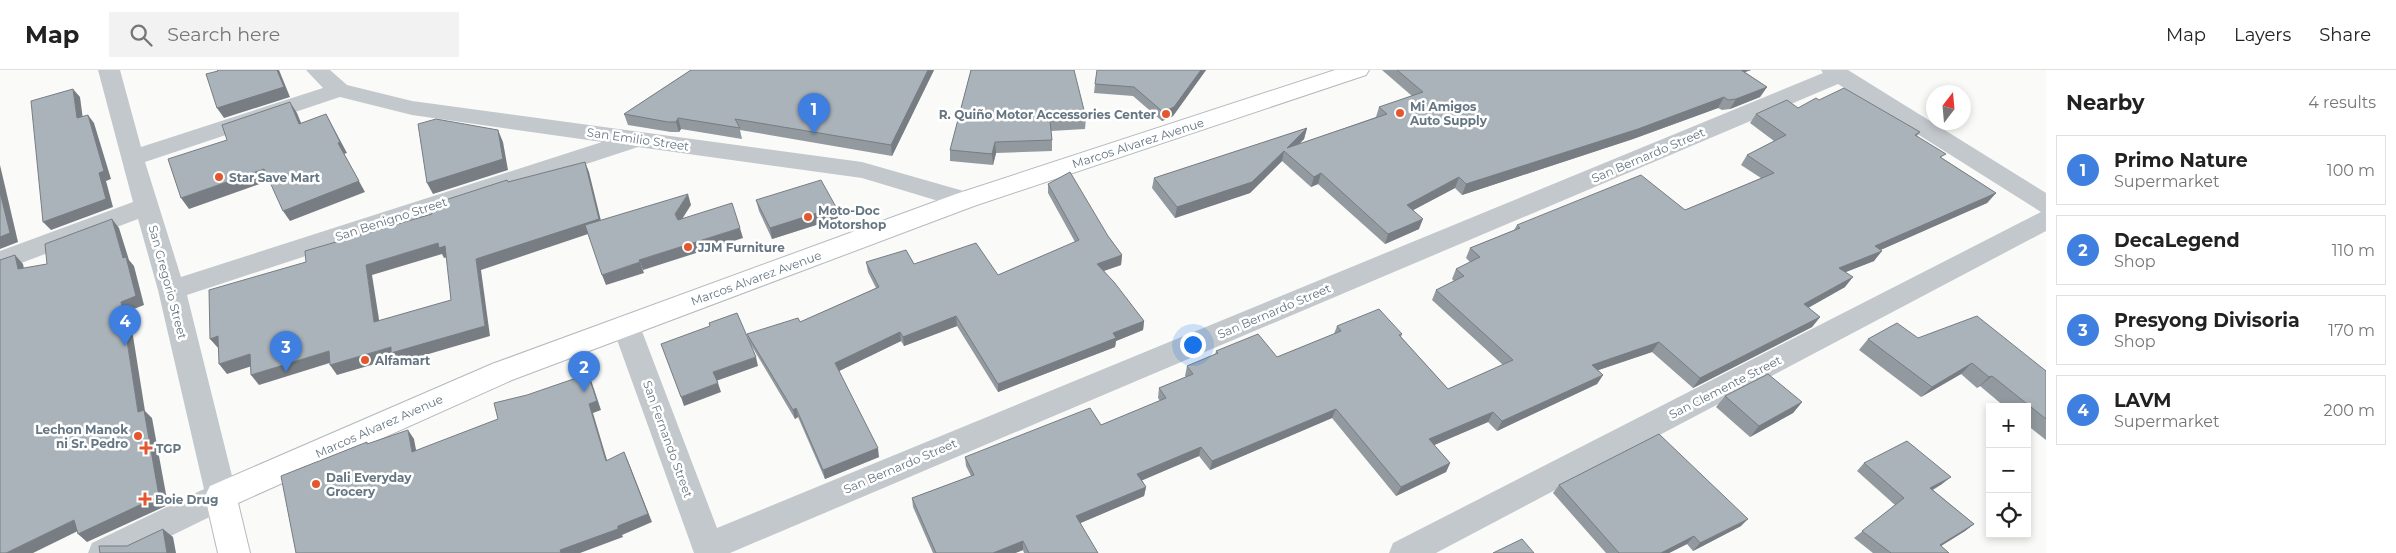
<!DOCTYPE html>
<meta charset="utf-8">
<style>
body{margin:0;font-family:Montserrat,sans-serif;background:#f2f2f2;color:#222}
.controls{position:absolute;right:15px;bottom:15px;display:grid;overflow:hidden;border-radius:0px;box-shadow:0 2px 8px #0003}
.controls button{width:45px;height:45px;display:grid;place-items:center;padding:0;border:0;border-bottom:1px solid #e0e0e0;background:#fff;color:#222;font:25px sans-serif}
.compass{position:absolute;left:1926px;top:15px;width:45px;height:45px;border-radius:50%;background:#fff;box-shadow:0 2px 8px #0003;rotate:16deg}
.you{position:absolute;left:1192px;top:274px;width:18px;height:18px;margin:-12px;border:4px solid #fff;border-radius:50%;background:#1a73e8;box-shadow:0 0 0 8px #1a73e833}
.badge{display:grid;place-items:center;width:32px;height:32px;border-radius:50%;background:#111827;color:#fff;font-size:16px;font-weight:700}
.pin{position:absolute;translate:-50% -41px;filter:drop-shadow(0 1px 2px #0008)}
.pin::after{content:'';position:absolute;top:26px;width:18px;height:15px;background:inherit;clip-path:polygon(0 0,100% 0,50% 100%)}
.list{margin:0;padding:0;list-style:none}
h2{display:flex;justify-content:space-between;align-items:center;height:65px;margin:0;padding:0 20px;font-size:21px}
h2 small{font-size:16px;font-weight:400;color:#767676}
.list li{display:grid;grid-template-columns:32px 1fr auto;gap:15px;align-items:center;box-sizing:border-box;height:70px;margin:0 10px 10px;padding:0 10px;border:1px solid #e0e0e0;border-radius:0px}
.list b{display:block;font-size:19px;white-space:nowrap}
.list p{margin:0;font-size:16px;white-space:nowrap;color:#767676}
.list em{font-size:16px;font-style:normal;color:#767676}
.icon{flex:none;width:28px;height:28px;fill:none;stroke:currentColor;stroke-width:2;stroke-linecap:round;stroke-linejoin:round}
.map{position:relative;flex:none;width:2046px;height:483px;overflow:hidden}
header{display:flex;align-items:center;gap:30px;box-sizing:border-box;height:70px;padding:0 25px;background:#fff;border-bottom:1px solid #e0e0e0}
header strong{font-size:24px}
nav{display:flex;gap:28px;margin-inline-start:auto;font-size:18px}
.search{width:350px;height:45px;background:#f2f2f2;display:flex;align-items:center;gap:12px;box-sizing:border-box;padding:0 18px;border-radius:0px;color:#767676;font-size:19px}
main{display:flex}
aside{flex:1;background:#fff}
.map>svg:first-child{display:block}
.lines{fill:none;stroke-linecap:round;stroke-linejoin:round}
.major-casing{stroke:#b5babe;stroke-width:2}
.minor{fill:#c3c8cc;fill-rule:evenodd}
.major{fill:#fff;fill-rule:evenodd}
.wall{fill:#929a9f}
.shaded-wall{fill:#777d82}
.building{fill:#aab3b9;stroke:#777d82;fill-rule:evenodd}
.poi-dot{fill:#e4572e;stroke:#fff;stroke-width:2}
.labels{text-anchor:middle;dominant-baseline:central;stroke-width:5;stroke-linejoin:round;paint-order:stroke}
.poi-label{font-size:12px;font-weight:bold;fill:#657683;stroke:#fff;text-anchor:start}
.street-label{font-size:12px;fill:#657683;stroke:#fff}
</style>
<header>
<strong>Map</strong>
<div class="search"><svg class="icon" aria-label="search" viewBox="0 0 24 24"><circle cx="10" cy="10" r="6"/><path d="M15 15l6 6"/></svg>Search here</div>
<nav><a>Map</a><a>Layers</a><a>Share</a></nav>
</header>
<main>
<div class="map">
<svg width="2046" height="483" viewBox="0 0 2046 483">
<rect width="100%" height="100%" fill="#fafaf8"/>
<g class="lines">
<!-- major casing -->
<g class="major-casing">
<polygon id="major" points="1335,0 1369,0 1366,5 974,136 512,310 238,433 250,483 218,483 205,426 210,416 492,294 956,124"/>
</g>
<!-- minor -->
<g class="minor">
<path d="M 98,0 L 120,0 L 141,77 L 323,18 L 306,0 L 330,0 L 347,15 L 412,31 L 862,92 L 974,124 L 978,130 L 974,136 L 965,139 L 862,108 L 638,77 L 187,225 L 237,426 L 232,436 L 136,483 L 88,483 L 92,473 L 204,419 L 158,220 L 138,149 L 0,201 L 0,181 L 133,132 ZM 340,27 L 412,45 L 602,72 L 181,207 L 145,92 Z"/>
<polygon points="1821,0 1848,0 2046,123 2046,161 1436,483 1389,483 1393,473 2041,142 1838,14 730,483 694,483 612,256 616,248 626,245 636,248 640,256 717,458 1823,3"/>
</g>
<!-- major -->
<use href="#major" class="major"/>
</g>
<!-- wall -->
<g class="wall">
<polygon points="691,0 934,0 892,86 740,60 742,69 681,59 679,62 671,62 628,55 624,44"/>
<polygon points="971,0 1086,48 1085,59 1051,61 1052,70 1052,81 996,83 993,95 950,91 950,80"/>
<polygon points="1206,0 1173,46 1162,51 1133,26 1094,23 1095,14"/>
<polygon points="1382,0 1751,0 1745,2 1767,17 1760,27 1730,39 1722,40 1718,38 1633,69 1462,125 1455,118 1413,140 1419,159 1385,174 1318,114 1311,117 1282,91 1250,123 1175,148 1152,118 1154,108 1307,58 1304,69 1299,74 1376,47 1379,37 1412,26"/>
<polygon points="1819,30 1920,62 1917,66 1942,88 1996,123 1987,133 1880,180 1874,191 1845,202 1845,217 1808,238 1820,247 1812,257 1693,318 1652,282 1598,300 1603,305 1597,314 1497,361 1488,352 1434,375 1450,393 1446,402 1396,426 1332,348 1210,400 1199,386 1142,410 1146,417 1144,426 1080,453 1098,483 1024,483 1023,480 1015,483 933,483 913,437 912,428 971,406 966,396 965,387 1101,355 1160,331 1158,328 1159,318 1186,307 1185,306 1187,296 1215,285 1216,281 1277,287 1334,264 1337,256 1402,264 1401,267 1448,319 1503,295 1432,230 1436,220 1454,211 1452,209 1456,199 1470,192 1466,188 1470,178 1514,160 1517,155 1685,140 1761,108 1741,95 1747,85 1774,71 1750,53 1756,44 1798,38"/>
<polygon points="1048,114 1108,166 1122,185 1121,195 1104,201 1144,251 1143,260 1116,271 1115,277 998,322 957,256 904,276 901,271 839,301 879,387 825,409 798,347 795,349 750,273 747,264 800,252 876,218 868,202 866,192 914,194 998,205 1075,172 1048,123"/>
<polygon points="756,130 838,148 772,169 759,141"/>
<polygon points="1918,268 2046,301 2046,370 2027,355 2027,337 2005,337 1980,316 1977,318 1961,304 1921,327 1859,280 1868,269"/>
<polygon points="1725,326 1802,332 1793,343 1750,367 1716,337"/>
<polygon points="1864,393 1942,414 1933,420 1974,454 1965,461 1941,476 1949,483 1873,483 1854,468 1895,435 1857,401"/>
<polygon points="1559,415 1741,456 1693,481 1687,474 1669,483 1606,483 1553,423"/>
</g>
<!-- shaded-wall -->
<g class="shaded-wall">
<polygon points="277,0 279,0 290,27 224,48 217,38"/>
<polygon points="928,0 934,0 892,86 891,75"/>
<polygon points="1201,0 1206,0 1173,46 1162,51 1163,42"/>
<polygon points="1735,0 1751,0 1730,7"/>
<polygon points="1767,17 1760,27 1730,39 1736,29"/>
<polygon points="73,19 80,27 84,57 77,48"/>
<polygon points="1724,27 1718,38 1633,69 1462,125 1466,114"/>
<polygon points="290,32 297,43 306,65 299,54"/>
<polygon points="326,44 347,83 344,84 365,122 290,151 283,141 338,73"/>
<polygon points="88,45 94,53 111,109 106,111 113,137 51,160 43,152 99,103"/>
<polygon points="678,48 681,59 679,62 676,52"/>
<polygon points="1307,58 1304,69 1289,84 1287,78"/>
<polygon points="498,60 503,72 508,100 433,124 427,113"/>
<polygon points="995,72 996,83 993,95 992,84"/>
<polygon points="1284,81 1282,91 1250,123 1175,148 1177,137"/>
<polygon points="585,92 589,102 603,159 481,200 490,266 398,293 395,288 337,305 330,295 391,277 485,256 476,189"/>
<polygon points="0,95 18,172 0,179"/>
<polygon points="264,99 271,110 189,139 181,128"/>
<polygon points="1321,103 1318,114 1311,117 1314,107"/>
<polygon points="1459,107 1455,118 1404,145 1407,135"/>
<polygon points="1996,123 1987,133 1867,186 1875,176"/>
<polygon points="688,124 691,135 679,154 675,144"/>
<polygon points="836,137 838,148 772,169 770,158"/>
<polygon points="112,149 119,158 129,190 134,196 144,235 129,241 145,341 152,348 168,435 87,472 78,464 138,342 121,232 123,188"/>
<polygon points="1423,149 1419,159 1385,174 1388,164"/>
<polygon points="740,158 743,168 643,200 639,190"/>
<polygon points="438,173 445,176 451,186 444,188 442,184 372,205 381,262 374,252 366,195"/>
<polygon points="1882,181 1874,191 1831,208 1839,198"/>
<polygon points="15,185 23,194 26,208 18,199"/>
<polygon points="1122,185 1121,195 1097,203 1097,194"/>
<polygon points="640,192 644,203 606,215 602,205"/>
<polygon points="1853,207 1845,217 1797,244 1804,234"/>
<polygon points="956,246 957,256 904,276 903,267"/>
<polygon points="1820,247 1812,257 1693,318 1700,308"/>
<polygon points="1144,251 1143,260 1116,271 1115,277 998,322 998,314 1113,263"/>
<polygon points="900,262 901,271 837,302 835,293"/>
<polygon points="218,266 219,279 210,269"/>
<polygon points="1659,272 1652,282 1587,304 1592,295"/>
<polygon points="329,281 336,291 259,315 251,305"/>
<polygon points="250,284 258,294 227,304 219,294"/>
<polygon points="756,287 758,296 716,311 713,302"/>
<polygon points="1972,293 1961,304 1921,327 1932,317"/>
<polygon points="588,304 592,313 601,340 593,343 610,400 606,391 589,334"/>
<polygon points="1603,305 1597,314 1497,361 1502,351"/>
<polygon points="1992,306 1980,316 1977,318 1989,307"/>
<polygon points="718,313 721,322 684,336 681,327"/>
<polygon points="1802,332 1793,343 1750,367 1759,356"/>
<polygon points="796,338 798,347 795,349 793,340"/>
<polygon points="1336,339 1332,348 1210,400 1212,391"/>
<polygon points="1493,342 1488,352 1425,379 1429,369"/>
<polygon points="408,360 414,369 418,390 412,382"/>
<polygon points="1201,377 1199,386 1136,413 1137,404"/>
<polygon points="878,378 879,387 825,409 823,400"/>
<polygon points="624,382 628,391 652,452 622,465 623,467 580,483 561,483 560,480 618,456"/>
<polygon points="1450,393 1446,402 1396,426 1401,417"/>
<polygon points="1951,407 1942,414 1922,425 1930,418"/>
<polygon points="1146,417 1144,426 1076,455 1076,446"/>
<polygon points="1748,449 1741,456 1693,481 1700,473"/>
<polygon points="74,450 84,458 33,483 6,483"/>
<polygon points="1974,454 1965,461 1931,482 1940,475"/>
<polygon points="163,459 173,467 176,483 167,483"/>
<polygon points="1694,466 1687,474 1669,483 1661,483"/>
<polygon points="1023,471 1023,480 1015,483 993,483"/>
</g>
<!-- building -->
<g class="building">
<polygon points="217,0 277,0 284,17 217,38 206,4 218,1"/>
<polygon points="691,0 928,0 891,75 735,49 740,58 678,48 676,52 668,52 624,44"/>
<polygon points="971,0 1074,0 1086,48 1050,51 1052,70 995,72 992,84 950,80"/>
<polygon points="1097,0 1201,0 1174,37 1163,42 1134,17 1095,14"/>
<polygon points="1397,0 1741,0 1767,17 1736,29 1728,30 1724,27 1638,59 1466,114 1459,107 1407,135 1423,149 1388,164 1321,103 1314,107 1284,81 1252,112 1177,137 1154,108 1307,58 1287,78 1387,44 1379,37 1423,22"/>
<polygon points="1844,18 1920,62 1915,65 1946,84 1940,87 1996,123 1875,176 1882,181 1839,198 1853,207 1804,234 1820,247 1700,308 1659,272 1592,295 1603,305 1502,351 1493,342 1429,369 1450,393 1401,417 1336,339 1212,391 1201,377 1137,404 1146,417 1076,446 1098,483 1029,483 1023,471 993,483 936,483 912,428 974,405 965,387 1090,338 1101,355 1166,328 1159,318 1193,304 1187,296 1218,283 1216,281 1258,264 1277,287 1341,261 1337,256 1379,239 1402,264 1399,265 1448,319 1513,290 1436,220 1464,206 1456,199 1480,187 1470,178 1520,158 1517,155 1641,105 1685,140 1774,103 1747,85 1786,65 1756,44 1787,30 1798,38 1816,28 1819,30"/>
<polygon points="73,19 77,48 88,45 104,101 99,103 106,129 43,152 31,31"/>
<polygon points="290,32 299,54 326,44 340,72 338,73 359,111 283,141 264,99 181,128 168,89 227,70 222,55"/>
<polygon points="436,49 498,60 503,89 427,113 418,54"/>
<path d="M 585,92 L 599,149 L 476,189 L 485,256 L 391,283 L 391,277 L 330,295 L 329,281 L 251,305 L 250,284 L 219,294 L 218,266 L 210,269 L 209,220 L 306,192 L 305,181 L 432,144 L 430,135 L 507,110 L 508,112 ZM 438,173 L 439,178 L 445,176 L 451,230 L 374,252 L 366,195 Z"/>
<polygon points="1070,102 1108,166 1122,185 1097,194 1114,212 1144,251 1113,263 1116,268 998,314 956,246 903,267 900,262 835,293 878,378 823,400 796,338 793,340 747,264 798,248 800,252 879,217 866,192 906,180 914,194 976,173 998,205 1079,170 1048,114"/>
<polygon points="821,110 836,137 770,158 756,130"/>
<polygon points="0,122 10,163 0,167"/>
<polygon points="688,124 675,144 678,150 732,133 740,158 639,190 640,192 602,205 585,155"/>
<polygon points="112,149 123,188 126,187 136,226 121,232 138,342 144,340 159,426 78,464 74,450 6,483 0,483 0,190 15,185 18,199 47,194 45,174"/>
<polygon points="737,243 756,287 713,302 718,313 681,327 661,274 710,256 709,253"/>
<polygon points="1977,246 2046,301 2046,349 1992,306 1989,307 1972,293 1932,317 1868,269 1897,253 1918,268"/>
<polygon points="588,304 597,331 589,334 606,391 624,382 648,444 618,456 618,459 560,480 561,483 296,483 281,406 367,372 367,374 408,360 412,382 498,349 494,333 527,325"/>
<polygon points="1768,304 1802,332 1759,356 1725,326"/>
<polygon points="1659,364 1748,449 1700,473 1694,466 1661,483 1619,483 1559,415"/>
<polygon points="1907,371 1951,407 1930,418 1974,454 1940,475 1949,483 1891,483 1862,461 1904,428 1864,393"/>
<polygon points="163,459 167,483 100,483 99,476 127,476"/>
<polygon points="1522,469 1534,483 1493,483"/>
</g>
<!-- markers -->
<g class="poi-dot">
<circle cx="1400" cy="43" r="5"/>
<circle cx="1166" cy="44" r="5"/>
<circle cx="219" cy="107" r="5"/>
<circle cx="808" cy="147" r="5"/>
<circle cx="688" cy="177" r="5"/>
<circle cx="365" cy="290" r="5"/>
<circle cx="138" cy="366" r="5"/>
<path d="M143.5 370.5h5v5h5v5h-5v5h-5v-5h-5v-5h5z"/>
<circle cx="316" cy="414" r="5"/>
<path d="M142.5 421.5h5v5h5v5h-5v5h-5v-5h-5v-5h5z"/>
</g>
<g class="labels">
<!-- poi labels -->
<g class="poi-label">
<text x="1410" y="36">Mi Amigos<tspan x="1410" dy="14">Auto Supply</tspan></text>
<text x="1156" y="44" text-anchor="end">R. Quiño Motor Accessories Center</text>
<text x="229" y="107">Star Save Mart</text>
<text x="818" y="140">Moto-Doc<tspan x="818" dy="14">Motorshop</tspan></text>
<text x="698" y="177">JJM Furniture</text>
<text x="375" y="290">Alfamart</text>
<text x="128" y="359" text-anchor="end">Lechon Manok<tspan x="128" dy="14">ni Sr. Pedro</tspan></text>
<text x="156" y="378">TGP</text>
<text x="326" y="407">Dali Everyday<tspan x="326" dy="14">Grocery</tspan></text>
<text x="155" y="429">Boie Drug</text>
</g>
<!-- street labels -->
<g class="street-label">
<text transform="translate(638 69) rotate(8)">San Emilio Street</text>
<text transform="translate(1138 73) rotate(-18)">Marcos Alvarez Avenue</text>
<text transform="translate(1648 85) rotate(-23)">San Bernardo Street</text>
<text transform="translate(391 149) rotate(-18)">San Benigno Street</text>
<text transform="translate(756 208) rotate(-20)">Marcos Alvarez Avenue</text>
<text transform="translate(168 212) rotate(75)">San Gregorio Street</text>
<text transform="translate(1274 241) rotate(-23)">San Bernardo Street</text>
<text transform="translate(1725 317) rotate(-27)">San Clemente Street</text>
<text transform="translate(379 356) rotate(-24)">Marcos Alvarez Avenue</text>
<text transform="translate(668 369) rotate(70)">San Fernando Street</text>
<text transform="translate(900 396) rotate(-23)">San Bernardo Street</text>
</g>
</g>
</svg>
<div class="controls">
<button>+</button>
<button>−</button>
<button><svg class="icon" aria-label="locate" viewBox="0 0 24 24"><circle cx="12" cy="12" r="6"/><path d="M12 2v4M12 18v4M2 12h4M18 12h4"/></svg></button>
</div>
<svg class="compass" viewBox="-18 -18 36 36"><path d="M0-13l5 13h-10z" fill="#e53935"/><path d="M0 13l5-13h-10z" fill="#767676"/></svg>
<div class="you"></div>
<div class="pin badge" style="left:814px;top:64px;background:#3f7fe0">1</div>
<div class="pin badge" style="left:584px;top:322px;background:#3f7fe0">2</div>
<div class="pin badge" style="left:286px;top:302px;background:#3f7fe0">3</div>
<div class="pin badge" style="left:125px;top:276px;background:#3f7fe0">4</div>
</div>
<aside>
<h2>Nearby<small>4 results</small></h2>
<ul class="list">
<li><span class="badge" style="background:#3f7fe0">1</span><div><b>Primo Nature</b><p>Supermarket</p></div><em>100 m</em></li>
<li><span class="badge" style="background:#3f7fe0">2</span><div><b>DecaLegend</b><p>Shop</p></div><em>110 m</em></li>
<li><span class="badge" style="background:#3f7fe0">3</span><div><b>Presyong Divisoria</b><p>Shop</p></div><em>170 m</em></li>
<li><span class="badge" style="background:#3f7fe0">4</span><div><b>LAVM</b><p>Supermarket</p></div><em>200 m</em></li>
</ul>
</aside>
</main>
